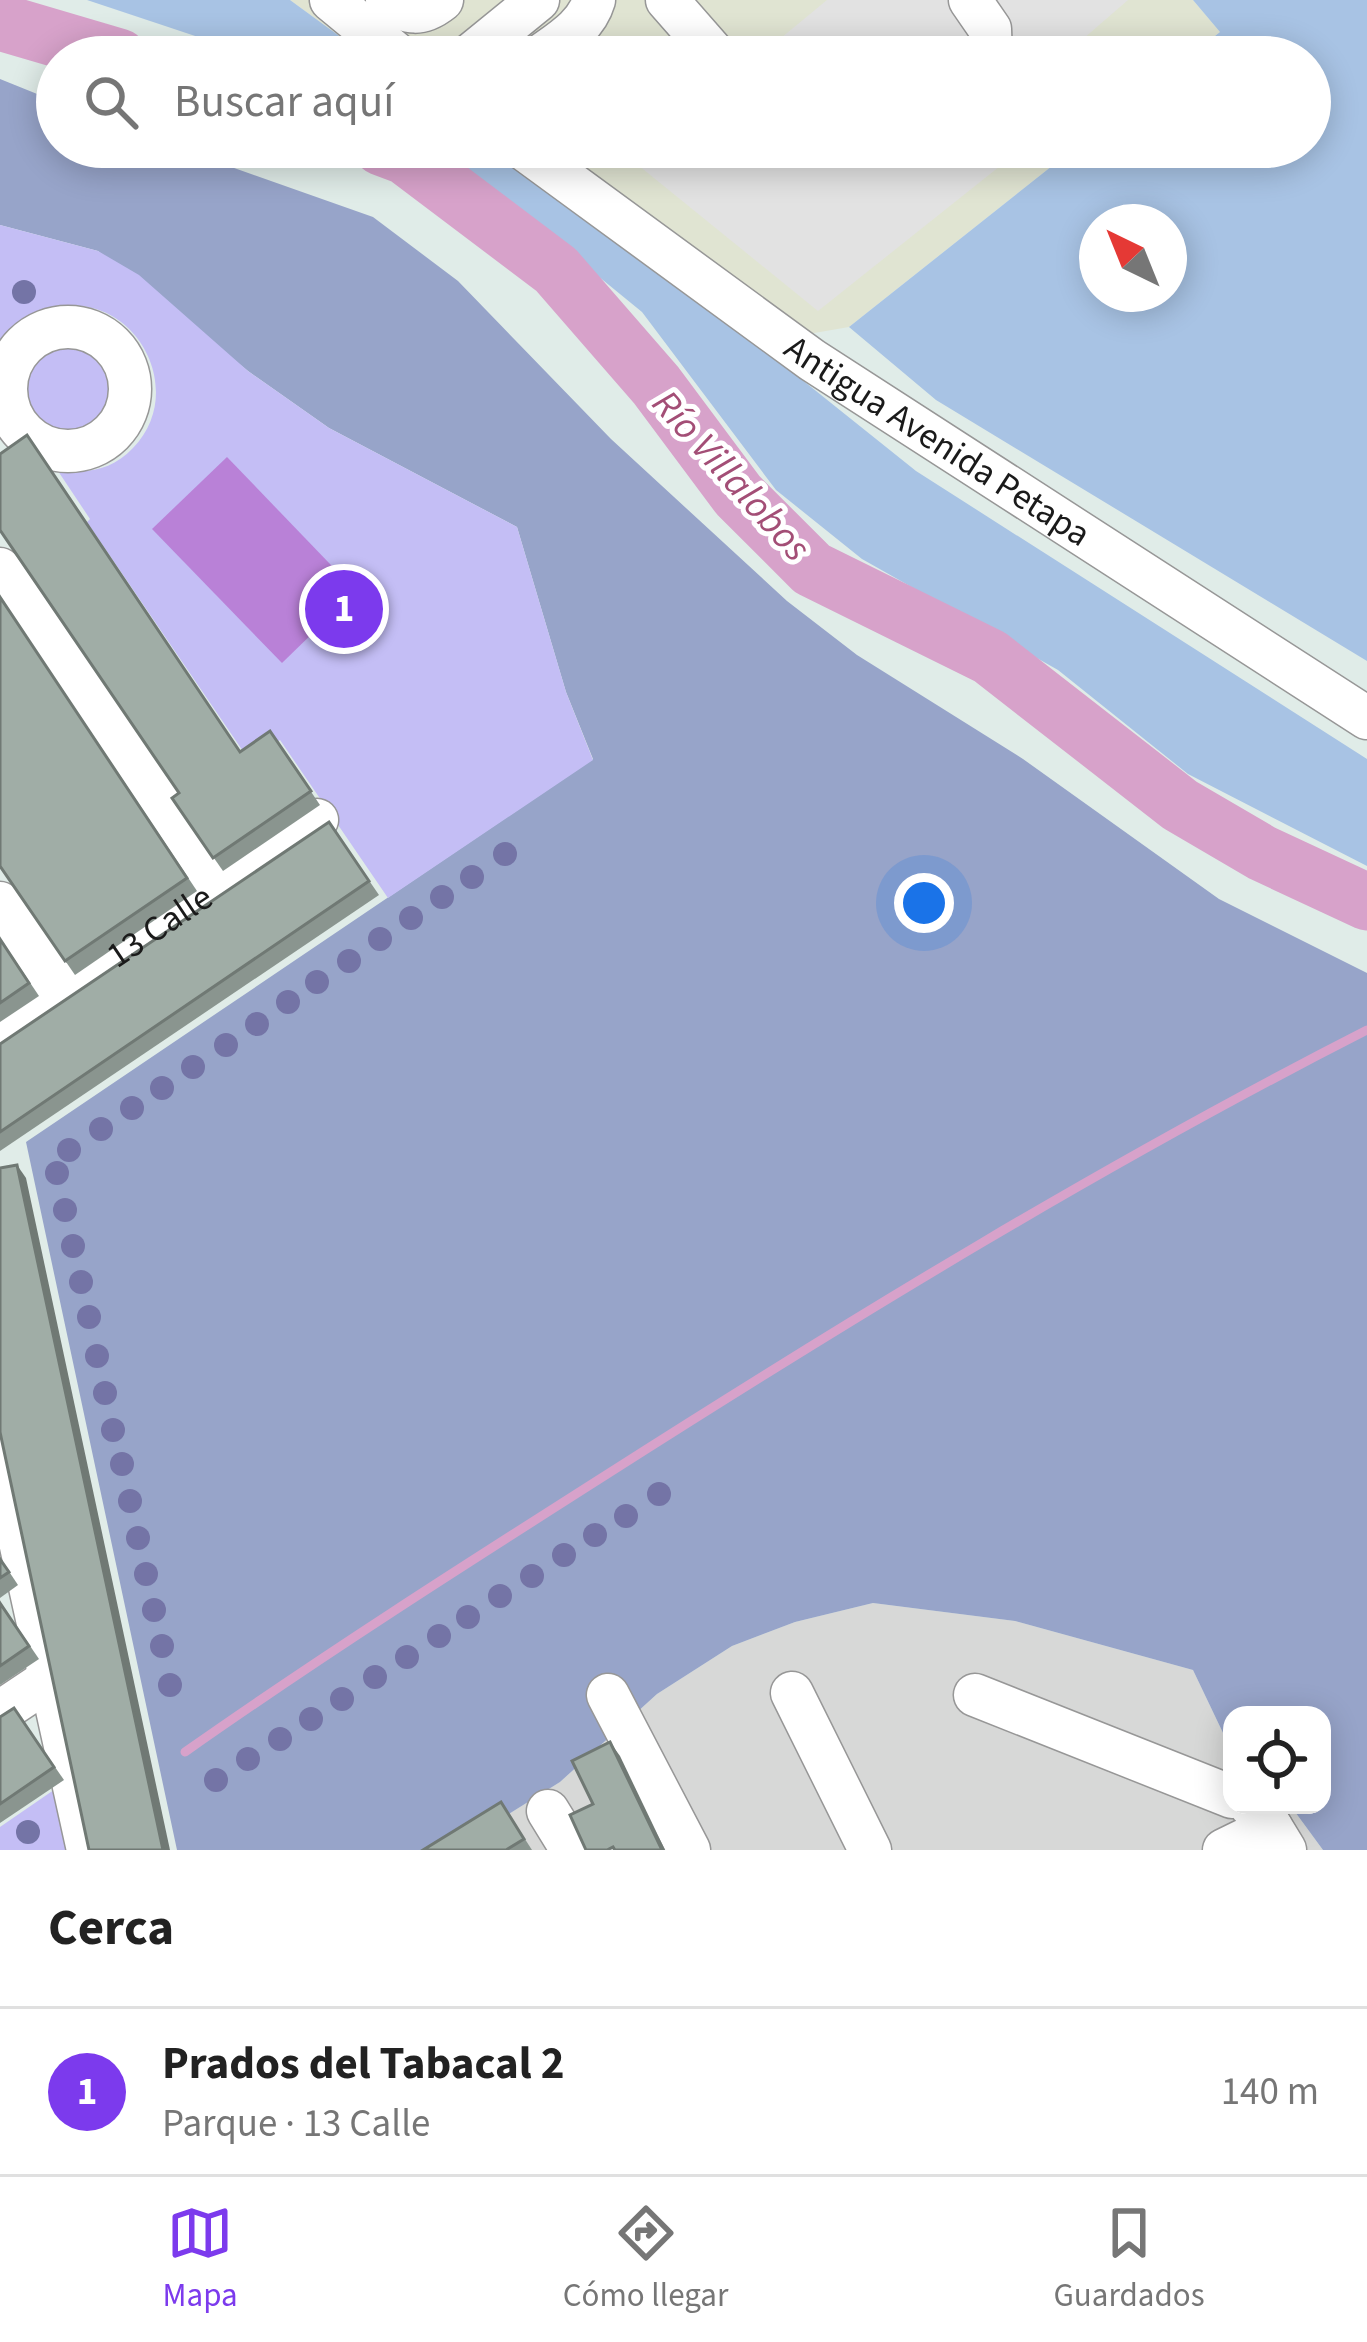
<!DOCTYPE html>
<html lang="es">
<meta charset="utf-8">
<style>
body{margin:0;font-family:"Source Sans 3",sans-serif;background:#f2f2f2;color:#222}
.controls{position:absolute;right:36px;bottom:36px;display:grid;overflow:hidden;border-radius:24px;box-shadow:0 6px 30px #0003}
.controls button{width:108px;height:108px;display:grid;place-items:center;padding:0;border:0;border-bottom:3px solid #e0e0e0;background:#fff;color:#222;font:60px sans-serif}
.compass{position:absolute;left:1079px;top:204px;width:108px;height:108px;border-radius:50%;background:#fff;box-shadow:0 6px 30px #0003;rotate:317deg}
.you{position:absolute;left:924px;top:903px;width:42px;height:42px;margin:-30px;border:9px solid #fff;border-radius:50%;background:#1a73e8;box-shadow:0 0 0 18px #1a73e833}
.badge{display:grid;place-items:center;width:78px;height:78px;border-radius:50%;background:#7c3aed;color:#fff;font-size:39px;font-weight:700}
.pin{position:absolute;translate:-50% -50%;border:6px solid #fff;box-shadow:0 3px 12px #0006}
.list{margin:0;padding:0;list-style:none}
h2{display:flex;justify-content:space-between;align-items:center;height:156px;margin:0;padding:0 48px;font-size:51px}
h2 small{font-size:39px;font-weight:400;color:#767676}
.list li{display:grid;grid-template-columns:78px 1fr auto;gap:36px;align-items:center;box-sizing:border-box;height:168px;padding:0 48px;border-top:3px solid #e0e0e0}
.list b{display:block;font-size:45px;white-space:nowrap}
.list p{margin:0;font-size:39px;white-space:nowrap;color:#767676}
.list em{font-size:39px;font-style:normal;color:#767676}
.icon{flex:none;width:66px;height:66px;fill:none;stroke:currentColor;stroke-width:2;stroke-linecap:round;stroke-linejoin:round}
.map{position:relative;flex:none;width:1367px;height:1850px;overflow:hidden}
.search{position:absolute;background:#fff;box-shadow:0 6px 30px #0003;left:36px;right:36px;top:36px;height:132px;display:flex;align-items:center;gap:30px;box-sizing:border-box;padding:0 42px;border-radius:66px;color:#767676;font-size:45px}
.sheet{height:324px;background:#fff}
nav{display:flex;justify-content:space-around;align-items:center;box-sizing:border-box;height:168px;border-top:3px solid #e0e0e0;background:#fff;font-size:33px;color:#767676}
nav a{display:grid;justify-items:center;gap:6px}
nav .on{color:#7c3aed}
.map>svg:first-child{display:block}
.residential{fill:#d7d8d7}
.industrial{fill:#e0e4d2}
.grass{fill:#a8c3e4;fill-rule:evenodd}
.forest{fill:#97a4c9}
.park{fill:#c4bef5}
.pitch{fill:#b981d7}
.parking{fill:#e2e2e2}
.lines{fill:none;stroke-linecap:round;stroke-linejoin:round}
.stream{stroke:#d7a2ca;stroke-width:9}
.river{stroke:#d7a2ca;stroke-width:57}
.minor-casing{stroke:#979797;stroke-width:45}
.minor{stroke:#fff;stroke-width:42}
.tree{fill:#7474a6}
.wall{fill:#8a958f}
.shaded-wall{fill:#707974}
.building{fill:#a0ada6;stroke:#707974;stroke-width:3}
.labels{text-anchor:middle;dominant-baseline:central;stroke-width:10;stroke-linejoin:round;paint-order:stroke}
.street-label{font-size:36px;fill:#1a1a1a;stroke:#fff}
.water-label{font-size:39px;font-style:italic;fill:#a34e76;stroke:#fff}
</style>
<div class="map">
<svg width="1367" height="1850" viewBox="0 0 1367 1850">
<rect width="100%" height="100%" fill="#e0ece8"/>
<!-- residential -->
<polygon class="residential" points="873,1603 1015,1621 1193,1670 1224,1735 1232,1742 1232,1805 1290,1805 1323,1850 451,1850 560,1782 657,1694 732,1646 795,1622"/>
<!-- industrial -->
<g class="industrial">
<polygon points="290,0 1193,0 1220,32 1189,57 368,57"/>
<polygon points="490,147 1076,147 849,327 756,343"/>
</g>
<!-- grass -->
<g class="grass">
<polygon points="87,0 290,0 368,57 258,57"/>
<path d="M 1193,0 L 1367,0 L 1367,661 L 936,400 L 849,327 L 1076,147 L 1310,147 L 1310,57 L 1189,57 L 1220,32 ZM 1169,222 L 1169,294 L 1097,294 L 1097,222 Z"/>
<polygon points="440,147 490,147 756,343 916,471 1367,759 1367,866 1188,774 1058,670 862,559 776,490 642,312"/>
</g>
<!-- forest -->
<polygon class="forest" points="0,79 57,102 57,147 175,147 373,217 458,281 611,439 787,601 857,655 1023,759 1219,899 1367,973 1367,1850 1323,1850 1290,1805 1322,1805 1322,1715 1232,1715 1232,1742 1224,1735 1193,1670 1015,1621 873,1603 795,1622 732,1646 657,1694 560,1782 451,1850 177,1850 26,1142 593,759 566,692 517,527 329,428 248,371 98,251 0,225"/>
<!-- park -->
<g class="park">
<path d="M 0,225 L 98,251 L 139,275 L 248,371 L 329,428 L 517,527 L 566,692 L 593,760 L 388,898 L 280,740 L 249,760 L 87,522 L 90,519 L 56,468 C 85,475 111,471 133,448 C 203,376 100,241 0,342 Z"/>
<circle cx="68" cy="389" r="57"/>
<polygon points="64,1783 77,1850 0,1850 0,1827"/>
</g>
<!-- pitch -->
<polygon class="pitch" points="227,457 356,591 282,663 152,529"/>
<!-- parking -->
<g class="parking">
<polygon points="827,0 1128,0 1083,39 1097,57 758,57"/>
<polygon points="649,147 1024,147 818,311 633,161"/>
</g>
<g class="lines">
<!-- stream -->
<path class="stream" d="M 185,1752 C 323,1655 466,1564 609,1473 C 855,1316 1106,1163 1367,1030"/>
<!-- river -->
<g class="river">
<polyline points="0,22 119,57"/>
<polyline points="381,147 405,156 556,270 656,385 738,495 812,569 990,657 1180,805 1262,853 1367,902"/>
</g>
<!-- minor casing -->
<g class="minor-casing">
<g id="minor">
<polyline points="331,0 400,57"/>
<path d="M 387,0 C 407,15 422,16 442,0"/>
<polyline points="667,0 717,57"/>
<polyline points="970,0 990,29 991,57"/>
<polyline points="468,57 538,0"/>
<path d="M 539,57 C 561,41 586,27 594,0"/>
<path id="s1" d="M 521,147 L 812,360 L 1367,718"/>
<circle cx="68" cy="389" r="62"/>
<polyline points="0,569 217,887"/>
<polyline points="0,903 61,992"/>
<path id="s2" d="M 0,1033 L 317,820"/>
<polyline points="0,1451 88,1850"/>
<polyline points="792,1693 870,1850"/>
<polyline points="608,1695 689,1850"/>
<polyline points="975,1695 1232,1797"/>
<polyline points="0,1712 51,1678"/>
<polyline points="1250,1805 1271,1827 1285,1850"/>
<polyline points="548,1811 572,1850"/>
<polyline points="1224,1850 1271,1827"/>
</g>
</g>
<!-- minor -->
<use href="#minor" class="minor"/>
</g>
<!-- trees -->
<g class="tree">
<circle cx="24" cy="292" r="12"/>
<circle cx="505" cy="854" r="12"/>
<circle cx="472" cy="877" r="12"/>
<circle cx="442" cy="897" r="12"/>
<circle cx="411" cy="918" r="12"/>
<circle cx="380" cy="939" r="12"/>
<circle cx="349" cy="961" r="12"/>
<circle cx="317" cy="982" r="12"/>
<circle cx="288" cy="1002" r="12"/>
<circle cx="257" cy="1024" r="12"/>
<circle cx="226" cy="1045" r="12"/>
<circle cx="193" cy="1067" r="12"/>
<circle cx="162" cy="1088" r="12"/>
<circle cx="132" cy="1108" r="12"/>
<circle cx="101" cy="1129" r="12"/>
<circle cx="69" cy="1150" r="12"/>
<circle cx="57" cy="1173" r="12"/>
<circle cx="65" cy="1210" r="12"/>
<circle cx="73" cy="1246" r="12"/>
<circle cx="81" cy="1282" r="12"/>
<circle cx="89" cy="1317" r="12"/>
<circle cx="97" cy="1356" r="12"/>
<circle cx="105" cy="1393" r="12"/>
<circle cx="113" cy="1430" r="12"/>
<circle cx="122" cy="1464" r="12"/>
<circle cx="659" cy="1494" r="12"/>
<circle cx="130" cy="1501" r="12"/>
<circle cx="626" cy="1516" r="12"/>
<circle cx="595" cy="1535" r="12"/>
<circle cx="138" cy="1538" r="12"/>
<circle cx="564" cy="1555" r="12"/>
<circle cx="146" cy="1574" r="12"/>
<circle cx="532" cy="1576" r="12"/>
<circle cx="500" cy="1596" r="12"/>
<circle cx="154" cy="1610" r="12"/>
<circle cx="468" cy="1617" r="12"/>
<circle cx="439" cy="1636" r="12"/>
<circle cx="162" cy="1646" r="12"/>
<circle cx="407" cy="1657" r="12"/>
<circle cx="375" cy="1677" r="12"/>
<circle cx="170" cy="1685" r="12"/>
<circle cx="342" cy="1699" r="12"/>
<circle cx="311" cy="1719" r="12"/>
<circle cx="280" cy="1739" r="12"/>
<circle cx="248" cy="1759" r="12"/>
<circle cx="216" cy="1780" r="12"/>
<circle cx="28" cy="1832" r="12"/>
</g>
<!-- wall -->
<g class="wall">
<polygon points="0,596 197,891 75,975 0,866"/>
<polygon points="270,731 320,805 223,871 172,798"/>
<polygon points="329,822 379,895 0,1151 0,1044"/>
<polygon points="0,938 39,996 0,1022"/>
<polygon points="0,1558 18,1585 0,1598"/>
<polygon points="0,1602 39,1659 0,1685"/>
<polygon points="14,1708 64,1780 0,1823 0,1717"/>
<polygon points="501,1802 532,1850 423,1850"/>
</g>
<!-- shaded-wall -->
<g class="shaded-wall">
<polygon points="17,1165 26,1178 170,1850 163,1850"/>
<polygon points="610,1742 620,1756 665,1850 662,1850"/>
</g>
<!-- building -->
<g class="building">
<polygon points="27,435 240,752 270,731 311,791 213,858 172,798 179,793 0,530 0,454"/>
<polygon points="0,597 187,878 65,961 0,866"/>
<polygon points="329,822 369,881 0,1132 0,1044"/>
<polygon points="0,939 29,983 0,1003"/>
<polygon points="17,1165 163,1850 89,1850 0,1432 0,1168"/>
<polygon points="0,1559 9,1572 0,1578"/>
<polygon points="0,1603 29,1646 0,1666"/>
<polygon points="14,1708 54,1767 0,1804 0,1717"/>
<polygon points="610,1742 662,1850 615,1850 613,1847 607,1850 586,1850 570,1815 593,1804 572,1761"/>
<polygon points="501,1802 524,1839 506,1850 423,1850"/>
</g>
<g class="labels">
<!-- street labels -->
<g class="street-label">
<text stroke="none"><textPath href="#s1" startOffset="510">Antigua Avenida Petapa</textPath></text>
<text stroke="none"><textPath href="#s2" startOffset="192">13 Calle</textPath></text>
</g>
<!-- water labels -->
<g class="water-label">
<text transform="translate(731 476) rotate(48)">Río Villalobos</text>
</g>
</g>
</svg>
<div class="controls">
<button><svg class="icon" aria-label="locate" viewBox="0 0 24 24"><circle cx="12" cy="12" r="6"/><path d="M12 2v4M12 18v4M2 12h4M18 12h4"/></svg></button>
</div>
<svg class="compass" viewBox="-18 -18 36 36"><path d="M0-13l5 13h-10z" fill="#e53935"/><path d="M0 13l5-13h-10z" fill="#767676"/></svg>
<div class="you"></div>
<div class="pin badge" style="left:344px;top:609px">1</div>
<div class="search"><svg class="icon" aria-label="search" viewBox="0 0 24 24"><circle cx="10" cy="10" r="6"/><path d="M15 15l6 6"/></svg>Buscar aquí</div>
</div>
<section class="sheet">
<h2>Cerca<small></small></h2>
<ul class="list">
<li><span class="badge">1</span><div><b>Prados del Tabacal 2</b><p>Parque · 13 Calle</p></div><em>140 m</em></li>
</ul>
</section>
<nav>
<a class="on"><svg class="icon" aria-label="map" viewBox="0 0 24 24"><path d="M3 6l6-2 6 2 6-2v14l-6 2-6-2-6 2zM9 4v14M15 6v14"/></svg>Mapa</a>
<a><svg class="icon" aria-label="directions" viewBox="0 0 24 24"><path d="M12 3l9 9-9 9-9-9zM9 14v-3h6M13 9l2 2-2 2"/></svg>Cómo llegar</a>
<a><svg class="icon" aria-label="saved" viewBox="0 0 24 24"><path d="M7 4h10v16l-5-4-5 4z"/></svg>Guardados</a>
</nav>
